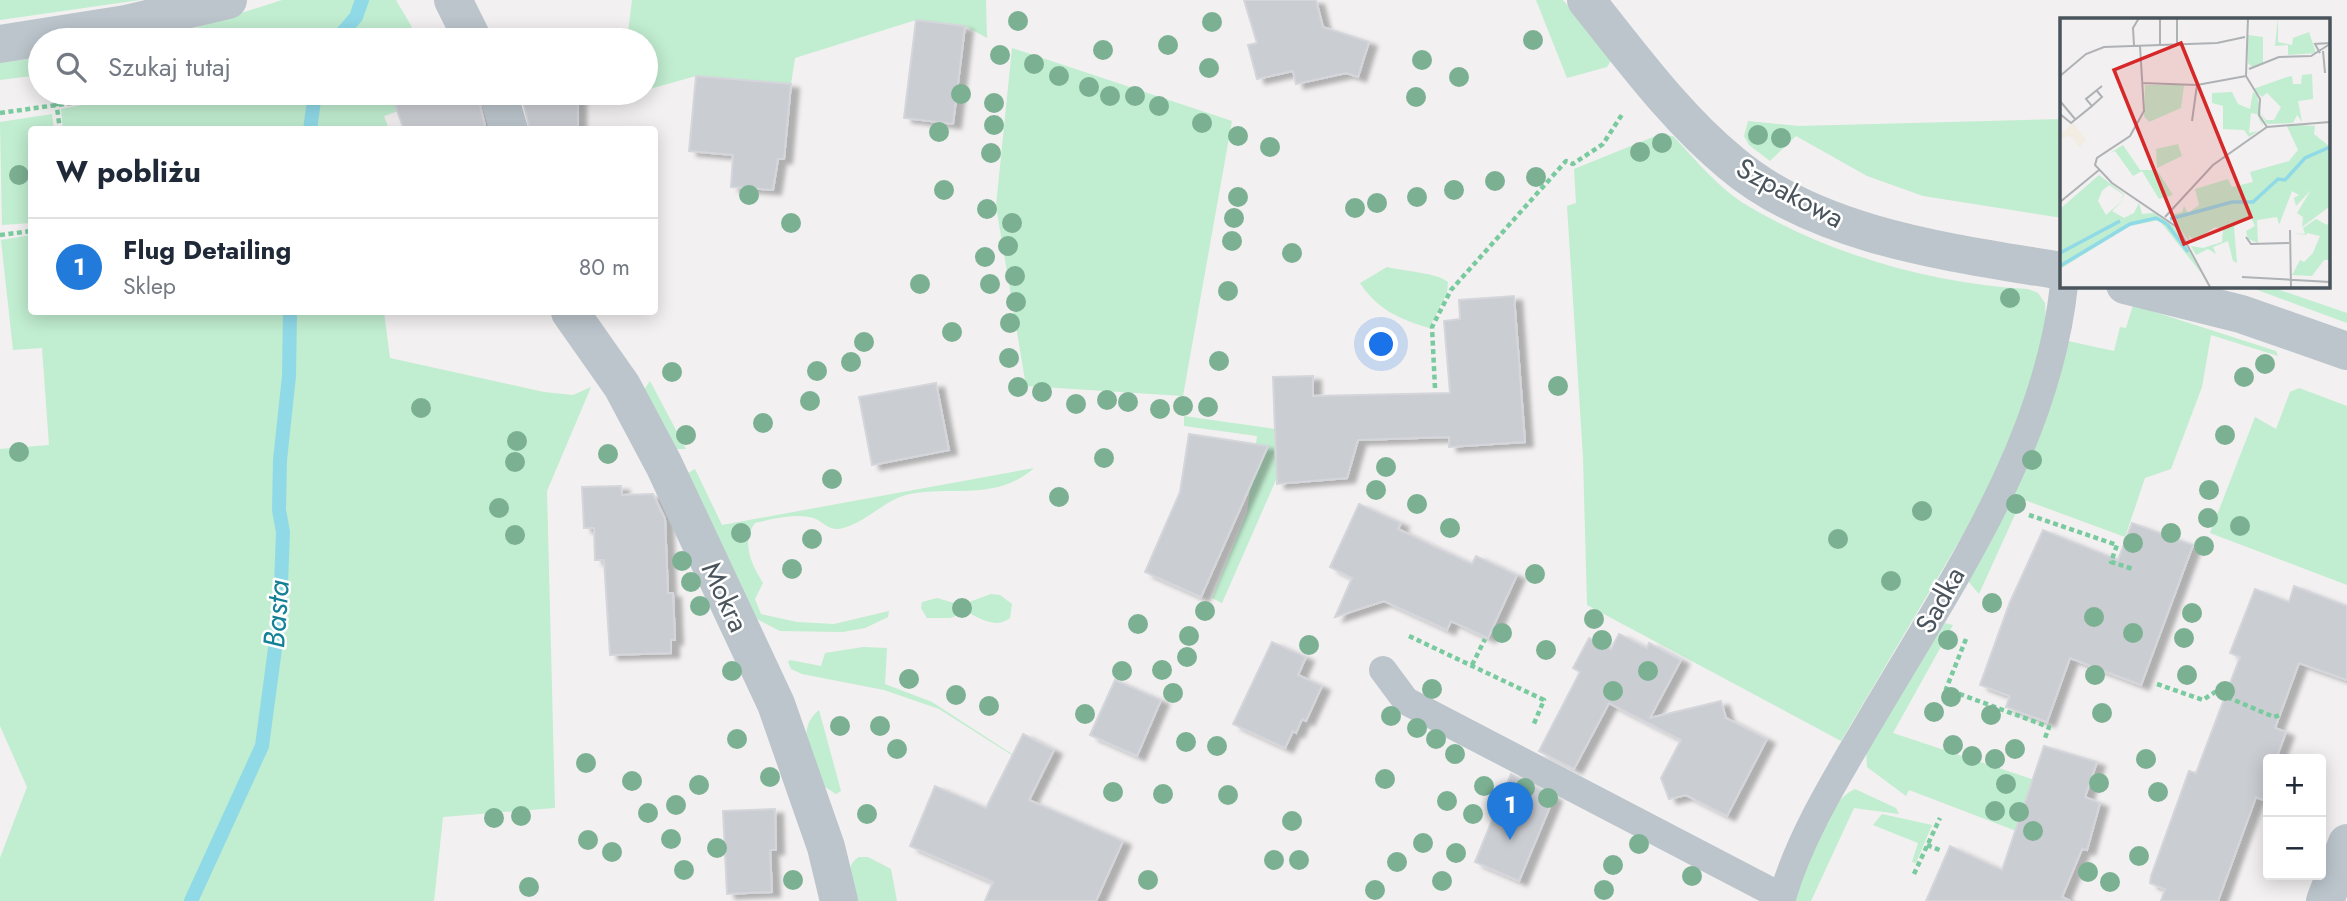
<!DOCTYPE html>
<html lang="pl">
<meta charset="utf-8">
<style>
body{margin:0;font-family:Jost,sans-serif;background:#f2f2f3;color:#1f2937}
.controls{position:absolute;right:21px;bottom:21px;display:grid;overflow:hidden;border-radius:7px;box-shadow:0 4px 18px #0003}
.controls button{width:63px;height:63px;display:grid;place-items:center;padding:0;border:0;border-bottom:2px solid #e0e1e3;background:#fff;color:#1f2937;font:35px sans-serif}
.you{position:absolute;left:1382px;top:345px;width:24px;height:24px;margin:-18px;border:5px solid #fff;border-radius:50%;background:#1a73e8;box-shadow:0 0 0 10px #1a73e833}
.badge{display:grid;place-items:center;width:46px;height:46px;border-radius:50%;background:#227ada;color:#fff;font-size:23px;font-weight:700}
.pin{position:absolute;translate:-50% -58px;filter:drop-shadow(0 2px 4px #0008)}
.pin::after{content:'';position:absolute;top:37px;width:24px;height:21px;background:inherit;clip-path:polygon(0 0,100% 0,50% 100%)}
.list{margin:0;padding:0;list-style:none}
h2{display:flex;justify-content:space-between;align-items:center;height:91px;margin:0;padding:0 28px;font-size:30px}
h2 small{font-size:23px;font-weight:400;color:#747a83}
.list li{display:grid;grid-template-columns:46px 1fr auto;gap:21px;align-items:center;box-sizing:border-box;height:98px;padding:0 28px;border-top:2px solid #e0e1e3}
.list b{display:block;font-size:26px;white-space:nowrap}
.list p{margin:0;font-size:23px;white-space:nowrap;color:#747a83}
.list em{font-size:23px;font-style:normal;color:#747a83}
.icon{flex:none;width:38px;height:38px;fill:none;stroke:currentColor;stroke-width:2;stroke-linecap:round;stroke-linejoin:round}
.map{position:relative;flex:none;width:2347px;height:901px;overflow:hidden}
.search{position:absolute;background:#fff;box-shadow:0 4px 18px #0003;left:28px;top:28px;width:630px;height:77px;display:flex;align-items:center;gap:18px;box-sizing:border-box;padding:0 24px;border-radius:38px;color:#747a83;font-size:26px}
.panel{position:absolute;background:#fff;box-shadow:0 4px 18px #0003;left:28px;top:126px;width:630px;height:189px;border-radius:7px}
.map>svg:first-child{display:block}
.green{fill:#c1edd0}
.lines{fill:none;stroke-linecap:round;stroke-linejoin:round}
.stream{stroke:#90dae8;stroke-width:14}
.building{fill:#cacdd2;stroke:#d4d6db;stroke-width:2;filter:url(#shadow)}
.path{stroke:#7aca9f;stroke-width:4.5;stroke-dasharray:5 3.5;stroke-linecap:butt}
.lane{stroke:#bcc5cc;stroke-width:28}
.street{stroke:#bcc5cc;stroke-width:38}
.tree{fill:#7cb093}
.labels{text-anchor:middle;dominant-baseline:central;stroke-width:5;stroke-linejoin:round;paint-order:stroke}
.street-label{font-size:28px;fill:#49545c;stroke:#fff}
.water-label{font-size:30px;font-style:italic;fill:#138196;stroke:#fff}
.inset-river{fill:none;stroke:#90dae8;stroke-width:3.5}
.inset-road{fill:none;stroke:#aeb2b5;stroke-width:2}
.view{fill:#d62828;fill-opacity:0.15;stroke:#d62828;stroke-width:3.5}
.inset-edge{fill:none;stroke:#49545c;stroke-width:3.5}
</style>
<div class="map">
<svg width="2347" height="901" viewBox="0 0 2347 901">
<defs>
<filter id="shadow"><feDropShadow dx="8" dy="4.5" stdDeviation="2" flood-color="#0004"/></filter>
</defs>
<rect width="100%" height="100%" fill="#f2f0f0"/>
<!-- green -->
<g class="green">
<polygon points="0,0 140,0 0,20"/>
<polygon points="282,0 396,0 413,29 406,40 143,40 170,36"/>
<polygon points="632,0 986,0 987,38 965,26 916,20 795,58 791,84 696,76 646,90 646,40 627,40"/>
<polygon points="1536,0 1563,0 1612,59 1607,67 1567,78"/>
<polygon points="1012,48 1232,121 1183,396 1026,386 996,206"/>
<polygon points="40,57 40,75 0,80 0,63"/>
<polygon points="86,93 391,93 398,111 384,116 389,129 63,130 61,109 87,104"/>
<polygon points="52,114 54,129 32,130 31,223 2,225 0,122"/>
<polygon points="2062,119 2062,218 1923,196 1867,176 1796,136 1770,161 1749,145 1744,136 1748,121 1799,126"/>
<path d="M 1658,135 L 1673,136 C 1696,160 1719,189 1748,206 C 1831,255 1932,284 2028,289 L 2038,293 L 2045,303 L 2046,325 L 2031,387 L 2002,458 L 1977,511 L 1841,741 L 1587,605 L 1583,457 L 1567,206 L 1576,203 L 1574,169 Z"/>
<polygon points="31,235 32,312 384,312 390,358 544,392 573,395 591,387 547,491 555,808 443,817 434,901 0,901 0,858 27,787 0,726 0,449 49,445 42,348 13,350 1,240"/>
<path d="M 1387,267 C 1403,271 1438,273 1448,282 L 1447,293 L 1429,328 C 1399,319 1377,309 1360,283 Z"/>
<polygon points="2244,285 2281,285 2280,290 2347,313 2347,323"/>
<polygon points="2133,305 2276,351 2278,356 2211,335 2202,387 2171,469 2145,478 2125,537 2022,499 1979,594 1968,581 2068,341 2114,351 2120,327 2126,328"/>
<polygon points="650,381 686,449 676,449 643,391"/>
<polygon points="2299,388 2347,406 2347,585 2210,533 2255,417 2276,429 2290,392"/>
<polygon points="1184,416 1297,432 1222,603 1212,598 1247,512 1257,436 1184,426"/>
<path d="M 1034,468 C 997,501 955,486 910,494 C 885,499 867,522 843,528 C 827,533 822,518 809,517 C 790,514 773,519 755,523 C 741,542 751,564 763,583 L 755,599 L 761,614 L 797,622 L 834,624 L 889,611 L 888,617 L 865,628 L 843,632 L 780,631 L 753,617 L 686,474 L 695,469 L 722,525 Z"/>
<path d="M 991,594 L 1000,595 L 1012,604 L 1010,618 C 996,629 981,619 967,612 L 950,618 L 927,618 L 921,608 L 922,602 L 937,598 L 961,605 Z"/>
<polygon points="1945,623 1953,625 1893,733 2062,789 2045,842 1909,790 1906,796 1867,767 1866,749"/>
<polygon points="863,647 887,648 885,684 932,702 1067,790 939,709 884,690 802,674 791,669 788,662 790,660 821,666 825,653"/>
<path d="M 819,710 L 841,791 L 836,794 L 816,781 C 810,757 796,728 819,710 Z"/>
<path d="M 1855,789 L 1896,808 L 1899,814 L 1854,808 L 1811,901 L 1792,901 C 1803,871 1825,802 1855,789 Z"/>
<polygon points="1882,814 1932,825 1916,863 1912,862 1918,843 1873,825"/>
<path d="M 859,857 L 868,857 L 891,869 L 897,901 L 855,901 C 852,886 843,866 859,857 Z"/>
</g>
<g class="lines">
<!-- stream -->
<g class="stream">
<polyline points="336,40 356,17 362,0"/>
<polyline points="310,130 315,93"/>
<polyline points="191,901 262,746 280,611 283,532 279,510 280,460 289,376 290,312"/>
</g>
</g>
<!-- building -->
<g class="building">
<polygon points="1244,0 1316,0 1323,27 1369,42 1358,77 1346,73 1296,84 1293,71 1257,79 1248,45 1257,43"/>
<polygon points="916,20 965,26 953,124 904,118"/>
<polygon points="696,76 791,84 784,159 778,159 773,190 731,187 733,155 689,151"/>
<polygon points="391,93 477,93 486,130 404,130"/>
<polygon points="521,93 578,93 578,130 530,130"/>
<polygon points="1514,296 1525,442 1449,447 1449,437 1358,440 1347,478 1277,484 1273,377 1313,376 1313,396 1450,393 1444,321 1460,319 1459,300"/>
<polygon points="936,383 949,450 872,465 859,397"/>
<polygon points="1189,434 1268,446 1201,597 1145,572 1180,492"/>
<polygon points="621,486 622,495 653,494 665,519 668,593 673,593 675,640 671,640 671,653 610,655 604,560 595,560 594,528 584,528 582,487"/>
<polygon points="1359,504 1401,523 1398,529 1431,545 1472,564 1476,556 1517,575 1488,638 1451,621 1447,630 1384,601 1335,617 1352,578 1330,567"/>
<polygon points="2132,523 2193,545 2141,685 2070,658 2047,722 2006,707 2010,696 1980,685 2010,602 2043,530 2118,560"/>
<polygon points="2294,586 2347,606 2347,680 2299,663 2275,728 2286,732 2276,759 2268,759 2268,802 2256,797 2218,901 2161,901 2165,889 2150,883 2151,876 2189,771 2196,773 2240,657 2230,653 2255,589 2289,602"/>
<polygon points="1619,634 1647,648 1649,643 1681,660 1650,718 1721,701 1726,718 1767,739 1727,816 1686,795 1669,799 1661,778 1681,740 1609,703 1574,769 1539,751 1580,672 1573,668 1589,638 1611,649"/>
<polygon points="1272,642 1306,657 1298,675 1322,686 1306,721 1302,719 1296,733 1293,731 1285,748 1233,724"/>
<polygon points="1115,680 1161,700 1137,756 1090,735"/>
<polygon points="1023,734 1054,750 1029,800 1123,841 1096,901 985,901 993,882 910,846 935,786 986,808"/>
<polygon points="2044,746 2097,762 2085,797 2100,803 2087,850 2082,849 2062,897 2070,901 1926,901 1950,846 2002,870"/>
<polygon points="1511,774 1554,797 1519,881 1475,862"/>
<polygon points="775,809 776,850 770,850 772,892 727,894 723,811"/>
</g>
<g class="lines">
<!-- path -->
<g class="path">
<polyline points="55,93 60,130"/>
<polyline points="0,113 85,101"/>
<polyline points="0,235 32,231"/>
<polyline points="1435,388 1432,327 1451,290 1566,161 1573,164 1603,144 1623,113"/>
<polyline points="2029,515 2117,545 2111,562 2133,569"/>
<polyline points="1409,636 1544,700 1533,726"/>
<polyline points="1966,639 1946,689 2049,727 2045,738"/>
<polyline points="1472,665 1485,639"/>
<polyline points="2157,684 2203,700 2215,692 2274,717 2280,715"/>
<polyline points="1927,845 1942,851"/>
<polyline points="1914,874 1940,818"/>
</g>
<!-- lane -->
<g class="lane">
<polyline points="1383,670 1406,701 1782,897"/>
<path d="M 1781,901 C 1799,838 1835,780 1868,724 C 1948,587 2047,447 2064,285"/>
</g>
<!-- street -->
<g class="street">
<polyline points="453,0 473,40"/>
<path d="M 1586,0 C 1631,56 1675,117 1731,163 C 1818,237 1954,253 2062,271"/>
<polyline points="0,44 126,24 228,0"/>
<polyline points="498,93 509,130"/>
<polyline points="2125,285 2241,314 2347,351"/>
<polyline points="570,312 622,386 664,465 776,704 826,847 839,901"/>
<polyline points="2325,901 2347,843"/>
</g>
</g>
<!-- trees -->
<g class="tree">
<circle cx="1018" cy="21" r="10"/>
<circle cx="1212" cy="22" r="10"/>
<circle cx="1533" cy="40" r="10"/>
<circle cx="1168" cy="45" r="10"/>
<circle cx="1103" cy="50" r="10"/>
<circle cx="1000" cy="55" r="10"/>
<circle cx="1422" cy="60" r="10"/>
<circle cx="1034" cy="64" r="10"/>
<circle cx="1209" cy="68" r="10"/>
<circle cx="1059" cy="76" r="10"/>
<circle cx="1459" cy="77" r="10"/>
<circle cx="1089" cy="87" r="10"/>
<circle cx="961" cy="94" r="10"/>
<circle cx="1110" cy="96" r="10"/>
<circle cx="1135" cy="96" r="10"/>
<circle cx="1416" cy="97" r="10"/>
<circle cx="994" cy="103" r="10"/>
<circle cx="1159" cy="106" r="10"/>
<circle cx="1202" cy="123" r="10"/>
<circle cx="994" cy="125" r="10"/>
<circle cx="939" cy="132" r="10"/>
<circle cx="1758" cy="135" r="10"/>
<circle cx="1238" cy="136" r="10"/>
<circle cx="1781" cy="138" r="10"/>
<circle cx="1662" cy="143" r="10"/>
<circle cx="1270" cy="147" r="10"/>
<circle cx="1640" cy="152" r="10"/>
<circle cx="991" cy="153" r="10"/>
<circle cx="19" cy="175" r="10"/>
<circle cx="1536" cy="177" r="10"/>
<circle cx="1495" cy="181" r="10"/>
<circle cx="944" cy="190" r="10"/>
<circle cx="1454" cy="190" r="10"/>
<circle cx="749" cy="195" r="10"/>
<circle cx="1238" cy="197" r="10"/>
<circle cx="1417" cy="197" r="10"/>
<circle cx="1377" cy="203" r="10"/>
<circle cx="1355" cy="208" r="10"/>
<circle cx="987" cy="209" r="10"/>
<circle cx="1234" cy="218" r="10"/>
<circle cx="791" cy="223" r="10"/>
<circle cx="1012" cy="223" r="10"/>
<circle cx="1232" cy="241" r="10"/>
<circle cx="1008" cy="246" r="10"/>
<circle cx="1292" cy="253" r="10"/>
<circle cx="985" cy="257" r="10"/>
<circle cx="1015" cy="276" r="10"/>
<circle cx="920" cy="284" r="10"/>
<circle cx="990" cy="284" r="10"/>
<circle cx="1228" cy="291" r="10"/>
<circle cx="2010" cy="298" r="10"/>
<circle cx="1016" cy="302" r="10"/>
<circle cx="1010" cy="323" r="10"/>
<circle cx="952" cy="332" r="10"/>
<circle cx="864" cy="342" r="10"/>
<circle cx="1009" cy="358" r="10"/>
<circle cx="1219" cy="361" r="10"/>
<circle cx="851" cy="362" r="10"/>
<circle cx="2265" cy="364" r="10"/>
<circle cx="817" cy="371" r="10"/>
<circle cx="672" cy="372" r="10"/>
<circle cx="2244" cy="377" r="10"/>
<circle cx="1558" cy="386" r="10"/>
<circle cx="1018" cy="387" r="10"/>
<circle cx="1042" cy="392" r="10"/>
<circle cx="1107" cy="400" r="10"/>
<circle cx="810" cy="401" r="10"/>
<circle cx="1128" cy="402" r="10"/>
<circle cx="1076" cy="404" r="10"/>
<circle cx="1183" cy="406" r="10"/>
<circle cx="1208" cy="407" r="10"/>
<circle cx="421" cy="408" r="10"/>
<circle cx="1160" cy="409" r="10"/>
<circle cx="763" cy="423" r="10"/>
<circle cx="686" cy="435" r="10"/>
<circle cx="2225" cy="435" r="10"/>
<circle cx="517" cy="441" r="10"/>
<circle cx="19" cy="452" r="10"/>
<circle cx="608" cy="454" r="10"/>
<circle cx="1104" cy="458" r="10"/>
<circle cx="2032" cy="460" r="10"/>
<circle cx="515" cy="462" r="10"/>
<circle cx="1386" cy="467" r="10"/>
<circle cx="832" cy="479" r="10"/>
<circle cx="1376" cy="490" r="10"/>
<circle cx="2209" cy="490" r="10"/>
<circle cx="1059" cy="497" r="10"/>
<circle cx="1417" cy="504" r="10"/>
<circle cx="2016" cy="504" r="10"/>
<circle cx="499" cy="508" r="10"/>
<circle cx="1922" cy="511" r="10"/>
<circle cx="2208" cy="518" r="10"/>
<circle cx="2240" cy="526" r="10"/>
<circle cx="1450" cy="528" r="10"/>
<circle cx="741" cy="533" r="10"/>
<circle cx="2171" cy="533" r="10"/>
<circle cx="515" cy="535" r="10"/>
<circle cx="812" cy="539" r="10"/>
<circle cx="1838" cy="539" r="10"/>
<circle cx="2133" cy="543" r="10"/>
<circle cx="2204" cy="546" r="10"/>
<circle cx="682" cy="561" r="10"/>
<circle cx="792" cy="569" r="10"/>
<circle cx="1535" cy="574" r="10"/>
<circle cx="1891" cy="581" r="10"/>
<circle cx="691" cy="582" r="10"/>
<circle cx="1992" cy="603" r="10"/>
<circle cx="700" cy="606" r="10"/>
<circle cx="962" cy="608" r="10"/>
<circle cx="1205" cy="611" r="10"/>
<circle cx="2192" cy="613" r="10"/>
<circle cx="2094" cy="617" r="10"/>
<circle cx="1594" cy="619" r="10"/>
<circle cx="1138" cy="624" r="10"/>
<circle cx="1502" cy="633" r="10"/>
<circle cx="2133" cy="633" r="10"/>
<circle cx="1189" cy="636" r="10"/>
<circle cx="2184" cy="638" r="10"/>
<circle cx="1602" cy="640" r="10"/>
<circle cx="1948" cy="640" r="10"/>
<circle cx="1309" cy="645" r="10"/>
<circle cx="1546" cy="650" r="10"/>
<circle cx="1187" cy="657" r="10"/>
<circle cx="1162" cy="670" r="10"/>
<circle cx="732" cy="671" r="10"/>
<circle cx="1122" cy="671" r="10"/>
<circle cx="1648" cy="671" r="10"/>
<circle cx="2095" cy="675" r="10"/>
<circle cx="2187" cy="675" r="10"/>
<circle cx="909" cy="679" r="10"/>
<circle cx="1432" cy="689" r="10"/>
<circle cx="1613" cy="691" r="10"/>
<circle cx="2225" cy="691" r="10"/>
<circle cx="1173" cy="693" r="10"/>
<circle cx="956" cy="695" r="10"/>
<circle cx="1951" cy="697" r="10"/>
<circle cx="989" cy="706" r="10"/>
<circle cx="1934" cy="712" r="10"/>
<circle cx="2102" cy="713" r="10"/>
<circle cx="1085" cy="714" r="10"/>
<circle cx="1991" cy="715" r="10"/>
<circle cx="1391" cy="716" r="10"/>
<circle cx="840" cy="726" r="10"/>
<circle cx="880" cy="726" r="10"/>
<circle cx="1417" cy="728" r="10"/>
<circle cx="737" cy="739" r="10"/>
<circle cx="1436" cy="739" r="10"/>
<circle cx="1186" cy="742" r="10"/>
<circle cx="1953" cy="745" r="10"/>
<circle cx="1217" cy="746" r="10"/>
<circle cx="897" cy="749" r="10"/>
<circle cx="2015" cy="749" r="10"/>
<circle cx="1455" cy="754" r="10"/>
<circle cx="1972" cy="756" r="10"/>
<circle cx="1995" cy="759" r="10"/>
<circle cx="2146" cy="759" r="10"/>
<circle cx="586" cy="763" r="10"/>
<circle cx="770" cy="777" r="10"/>
<circle cx="1385" cy="779" r="10"/>
<circle cx="632" cy="781" r="10"/>
<circle cx="2099" cy="783" r="10"/>
<circle cx="2006" cy="784" r="10"/>
<circle cx="699" cy="785" r="10"/>
<circle cx="1484" cy="786" r="10"/>
<circle cx="1525" cy="788" r="10"/>
<circle cx="1113" cy="792" r="10"/>
<circle cx="2158" cy="792" r="10"/>
<circle cx="1163" cy="794" r="10"/>
<circle cx="1228" cy="795" r="10"/>
<circle cx="1548" cy="798" r="10"/>
<circle cx="1447" cy="801" r="10"/>
<circle cx="676" cy="805" r="10"/>
<circle cx="1995" cy="811" r="10"/>
<circle cx="2019" cy="812" r="10"/>
<circle cx="648" cy="813" r="10"/>
<circle cx="867" cy="814" r="10"/>
<circle cx="1473" cy="814" r="10"/>
<circle cx="521" cy="816" r="10"/>
<circle cx="494" cy="818" r="10"/>
<circle cx="1292" cy="821" r="10"/>
<circle cx="2033" cy="831" r="10"/>
<circle cx="671" cy="839" r="10"/>
<circle cx="588" cy="840" r="10"/>
<circle cx="1423" cy="843" r="10"/>
<circle cx="1639" cy="844" r="10"/>
<circle cx="717" cy="848" r="10"/>
<circle cx="612" cy="852" r="10"/>
<circle cx="1456" cy="853" r="10"/>
<circle cx="2139" cy="856" r="10"/>
<circle cx="1274" cy="860" r="10"/>
<circle cx="1299" cy="860" r="10"/>
<circle cx="1397" cy="862" r="10"/>
<circle cx="1613" cy="865" r="10"/>
<circle cx="684" cy="870" r="10"/>
<circle cx="2088" cy="872" r="10"/>
<circle cx="1692" cy="876" r="10"/>
<circle cx="793" cy="880" r="10"/>
<circle cx="1148" cy="880" r="10"/>
<circle cx="1442" cy="881" r="10"/>
<circle cx="2110" cy="882" r="10"/>
<circle cx="529" cy="887" r="10"/>
<circle cx="1375" cy="890" r="10"/>
<circle cx="1604" cy="890" r="10"/>
</g>
<g class="labels">
<!-- street labels -->
<g class="street-label">
<text transform="translate(1790 193) rotate(28)">Szpakowa</text>
<text transform="translate(725 597) rotate(65)">Mokra</text>
<text transform="translate(1940 600) rotate(-61)">Sadka</text>
</g>
<!-- water labels -->
<g class="water-label">
<text transform="translate(276 614) rotate(-86)">Basta</text>
</g>
</g>
<!-- overview -->
<g transform="translate(2060 18)">
<rect width="270" height="270" fill="#f2f0f0"/>
<path d="M 218,0 L 218,24 L 232,27 L 233,20 L 249,14 L 256,35 L 228,37 L 228,27 L 215,28 ZM 188,17 L 203,19 L 203,46 L 192,49 L 188,45 ZM 252,56 L 253,81 L 238,83 L 242,104 L 237,97 L 233,105 L 207,106 L 200,94 L 206,102 L 214,102 L 221,89 L 207,75 L 202,79 L 193,71 L 227,59 L 232,58 L 233,66 L 241,66 L 242,57 ZM 85,67 L 124,67 L 121,90 L 89,104 L 84,98 ZM 172,74 L 178,86 L 190,91 L 193,74 L 197,77 L 203,109 L 197,96 L 191,95 L 189,115 L 198,113 L 189,119 L 184,112 L 163,111 L 163,88 L 152,85 L 152,75 ZM 226,106 L 255,108 L 254,116 L 269,128 L 269,189 L 242,209 L 243,199 L 237,195 L 251,172 L 236,188 L 234,180 L 239,177 L 232,173 L 219,207 L 217,199 L 197,202 L 198,225 L 188,221 L 186,213 L 195,208 L 191,200 L 182,201 L 174,209 L 177,245 L 173,243 L 168,223 L 153,229 L 156,236 L 148,231 L 136,237 L 131,228 L 143,230 L 162,224 L 163,211 L 155,209 L 134,223 L 129,217 L 130,225 L 110,197 L 122,194 L 124,188 L 128,195 L 139,187 L 135,171 L 168,161 L 172,169 L 193,164 L 190,154 L 229,143 L 238,132 ZM 118,126 L 122,138 L 97,150 L 96,131 ZM 63,127 L 80,152 L 97,152 L 113,177 L 99,181 L 82,153 L 73,158 L 55,133 L 50,135 ZM 39,157 L 64,176 L 64,178 L 59,182 L 64,177 L 49,167 L 42,173 L 38,183 L 46,197 L 65,180 L 52,193 L 64,200 L 74,195 L 79,185 L 82,196 L 94,195 L 117,211 L 142,256 L 99,202 L 70,208 L 0,251 L 0,191 ZM 256,201 L 267,207 L 269,203 L 269,242 L 264,242 L 252,258 L 232,257 L 240,242 L 244,244 L 253,235 L 260,218 L 247,215 L 246,217 L 232,215 L 245,216 L 243,210 Z" fill="#c1edd0"/>
<path d="M 13,105 L 26,121 L 20,130 L 10,118 L 0,121 L 0,116 Z" fill="#f2ece2"/>
<path class="inset-river" d="M 110,201 L 172,184 L 193,184 L 218,161 L 225,162 L 245,140 L 270,129M 107,206 L 128,234M 0,235 L 60,203M 0,248 L 70,206 L 96,200 L 107,206"/>
<path class="inset-road" d="M 117,0 L 117,26M 188,0 L 186,58 L 200,81 L 199,97 L 207,109M 100,26 L 100,0M 74,27 L 73,10 L 79,0M 80,28 L 84,93 L 70,118 L 37,140 L 35,147 L 52,165 L 118,210 L 150,269M 263,33 L 265,55M 260,35 L 255,26 L 270,25M 189,51 L 219,39 L 251,38 L 270,26M 0,58 L 26,36 L 44,29 L 157,25 L 185,19M 82,65 L 137,67 L 186,58M 0,83 L 15,101M 32,88 L 42,79 L 37,73M 0,96 L 11,105 L 32,88 L 26,81 L 42,68M 132,103 L 137,67M 0,184 L 39,152M 105,199 L 153,147 L 207,109 L 270,104M 230,212 L 231,269M 186,219 L 191,226 L 229,225M 182,259 L 270,264"/>
<path class="view" d="M 121,25 L 191,199 L 124,226 L 54,52 Z"/>
<rect width="270" height="270" class="inset-edge"/>
</g>
</svg>
<div class="controls">
<button>+</button>
<button>−</button>
</div>
<div class="you"></div>
<div class="pin badge" style="left:1510px;top:840px">1</div>
<div class="search"><svg class="icon" aria-label="search" viewBox="0 0 24 24"><circle cx="10" cy="10" r="6"/><path d="M15 15l6 6"/></svg>Szukaj tutaj</div>
<section class="panel">
<h2>W pobliżu<small></small></h2>
<ul class="list">
<li><span class="badge">1</span><div><b>Flug Detailing</b><p>Sklep</p></div><em>80 m</em></li>
</ul>
</section>
</div>
